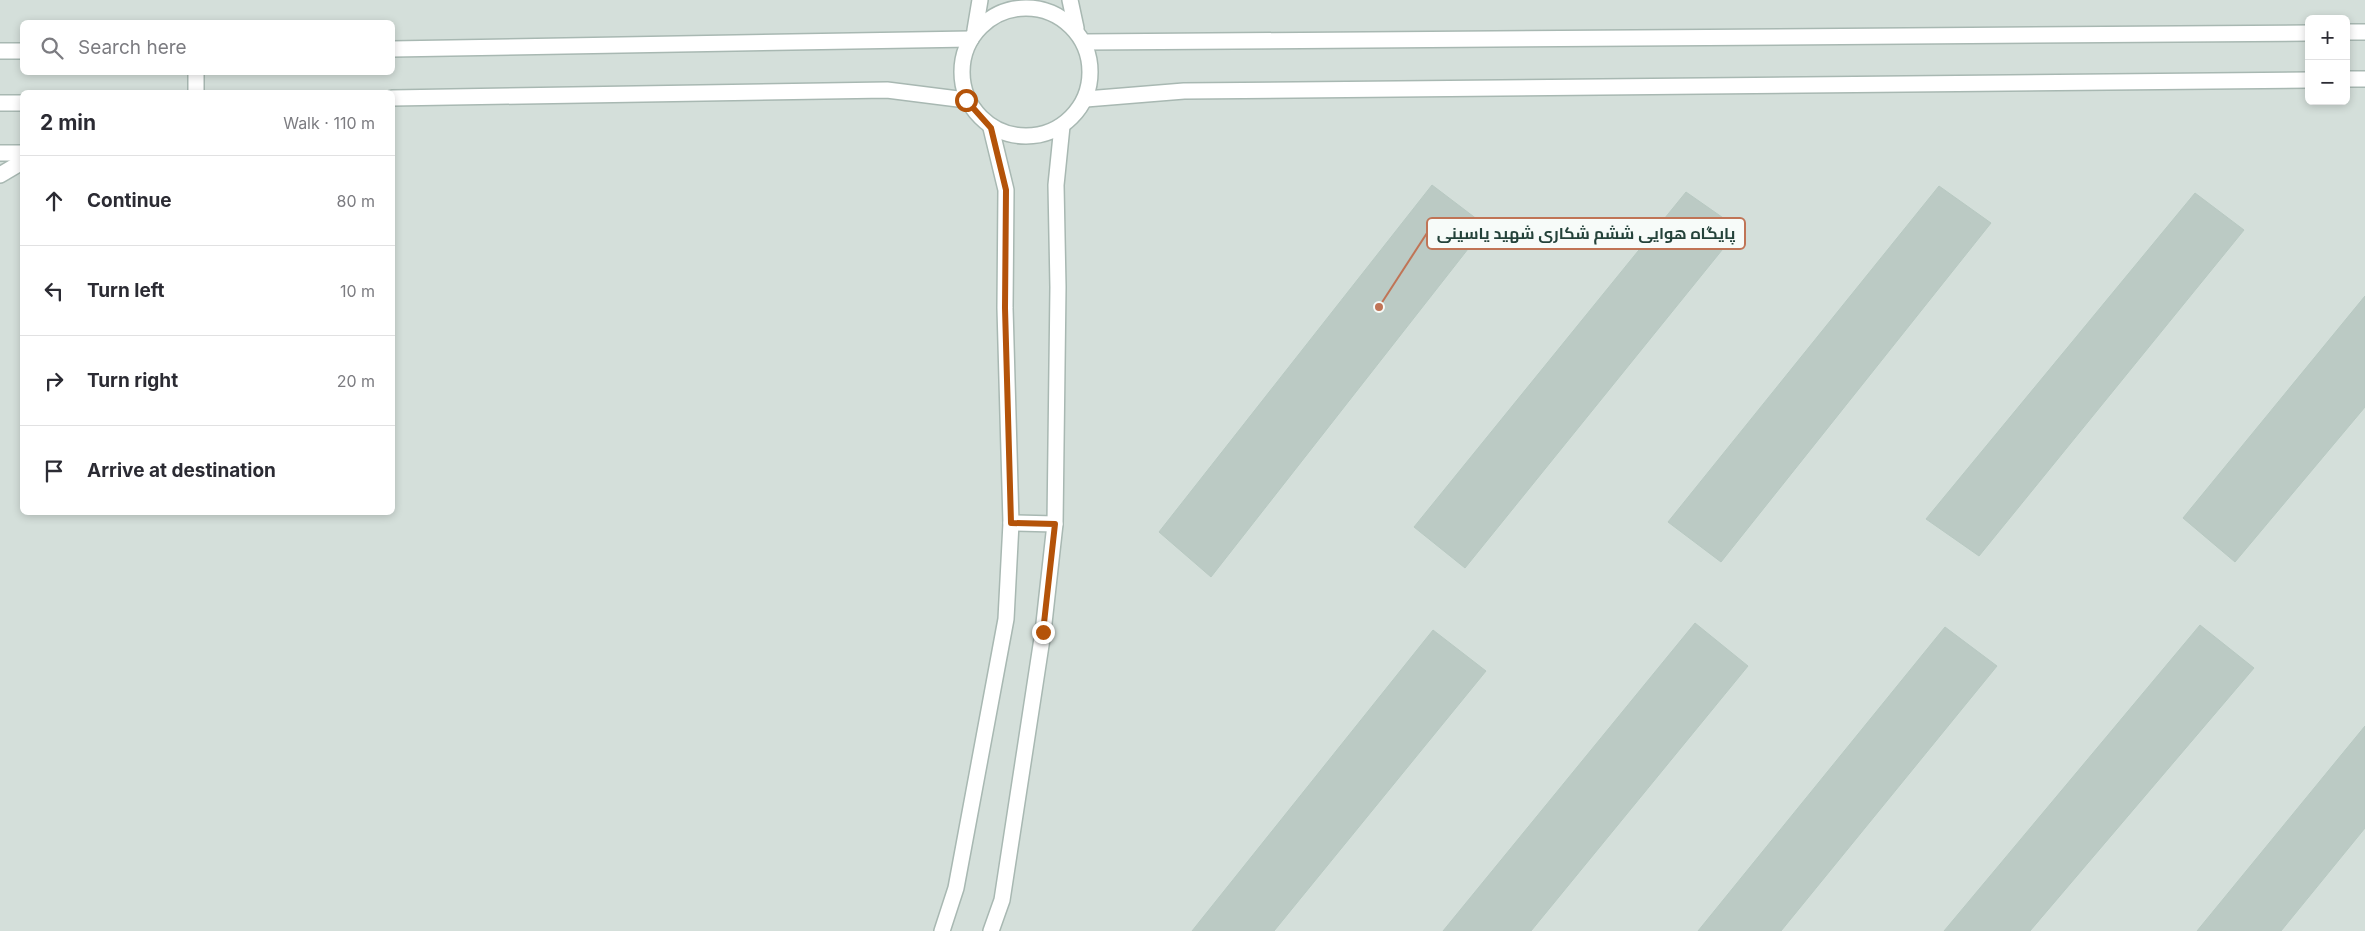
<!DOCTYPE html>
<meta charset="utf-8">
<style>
body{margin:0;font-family:Inter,Cairo,sans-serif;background:#f7f7f7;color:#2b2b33}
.controls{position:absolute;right:15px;top:15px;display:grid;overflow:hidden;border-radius:8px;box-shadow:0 2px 8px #0003}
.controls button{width:45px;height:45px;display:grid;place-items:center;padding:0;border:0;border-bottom:1px solid #e1e1e2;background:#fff;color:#2b2b33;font:25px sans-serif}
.stop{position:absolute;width:15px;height:15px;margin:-11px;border:4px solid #b45309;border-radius:50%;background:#fff}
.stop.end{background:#b45309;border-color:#fff;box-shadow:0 1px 5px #0008}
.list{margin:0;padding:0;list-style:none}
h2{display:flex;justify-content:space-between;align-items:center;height:65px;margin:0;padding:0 20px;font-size:21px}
h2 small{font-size:16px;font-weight:400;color:#7c7c81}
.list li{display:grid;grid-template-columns:32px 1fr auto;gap:15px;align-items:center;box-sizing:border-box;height:90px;padding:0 20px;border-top:1px solid #e1e1e2}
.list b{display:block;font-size:19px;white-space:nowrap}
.list em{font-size:16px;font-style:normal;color:#7c7c81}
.icon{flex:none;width:28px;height:28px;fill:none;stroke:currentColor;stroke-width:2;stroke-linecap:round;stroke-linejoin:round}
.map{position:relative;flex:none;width:2365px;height:931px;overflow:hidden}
.search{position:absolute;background:#fff;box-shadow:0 2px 8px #0003;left:20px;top:20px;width:375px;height:55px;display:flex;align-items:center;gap:12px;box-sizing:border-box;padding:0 18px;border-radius:8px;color:#7c7c81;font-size:19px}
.panel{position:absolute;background:#fff;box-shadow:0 2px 8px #0003;left:20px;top:90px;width:375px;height:425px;border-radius:8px}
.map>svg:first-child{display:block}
.built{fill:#d4dfda;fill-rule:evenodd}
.building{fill:#bbcac4;stroke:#b8c9c2}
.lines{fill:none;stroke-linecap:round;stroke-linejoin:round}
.minor-casing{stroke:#a8b8b2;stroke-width:18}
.minor{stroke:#fff;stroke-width:15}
.route{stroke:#b45309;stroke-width:6}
.leader{fill:none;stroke:#c07456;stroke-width:2}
.callout-dot{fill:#c07456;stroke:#f7fbf9;stroke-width:2}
.callout{fill:#f7fbf9;stroke:#c07456;stroke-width:2}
.callout-label{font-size:16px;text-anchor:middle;font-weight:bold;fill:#24423a}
</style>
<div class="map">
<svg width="2365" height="931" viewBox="0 0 2365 931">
<rect width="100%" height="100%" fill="#e6efeb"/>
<!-- built -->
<path class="built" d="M 0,0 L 2365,0 L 2365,931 L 0,931 ZM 2309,19 L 2346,19 L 2346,101 L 2309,101 ZM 22,22 L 392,22 L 392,72 L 22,72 ZM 22,92 L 392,92 L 392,512 L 22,512 Z"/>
<!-- building -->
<g class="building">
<polygon points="1432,185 1486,226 1211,577 1159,532"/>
<polygon points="1939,186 1991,223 1721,562 1668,522"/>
<polygon points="1686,192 1739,229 1465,568 1414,527"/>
<polygon points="2195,193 2244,230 1979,556 1926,519"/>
<polygon points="2365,296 2365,407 2235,562 2183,518"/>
<polygon points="1695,623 1748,666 1531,931 1443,931"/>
<polygon points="2200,625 2254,668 2030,931 1944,931"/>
<polygon points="1945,627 1997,666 1781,931 1698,931"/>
<polygon points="1433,630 1486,671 1274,931 1192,931"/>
<polygon points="2365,726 2365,828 2281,931 2197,931"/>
</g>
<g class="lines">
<!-- minor casing -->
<g class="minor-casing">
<g id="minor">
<polyline points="1070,0 1076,28"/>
<circle cx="1026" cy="72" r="64"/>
<polyline points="975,30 980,0"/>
<polyline points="2346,32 2365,32"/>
<polyline points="1085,42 2309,33"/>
<polyline points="392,49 971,39"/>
<polyline points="0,51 22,51"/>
<polyline points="196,72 196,92"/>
<polyline points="2346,79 2365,79"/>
<polyline points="392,98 887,90 966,100"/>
<polyline points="1086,99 1184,91 2309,80"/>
<polyline points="0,103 22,103"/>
<polyline points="0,153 22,153"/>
<polyline points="0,175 22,162"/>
<polyline points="1011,523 1055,524"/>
<polyline points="942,931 956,888 1006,619 1011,523 1005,308 1006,190 991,128"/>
<polyline points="991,931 1002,900 1043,632 1055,524 1058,287 1056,185 1062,126"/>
</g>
</g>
<!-- minor -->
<use href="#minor" class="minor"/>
</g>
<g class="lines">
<!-- route -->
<polyline class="route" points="966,100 991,128 1006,190 1005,308 1011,523 1055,524 1043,632"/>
</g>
<!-- callouts -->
<path class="leader" d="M1379 307L1427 233"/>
<circle class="callout-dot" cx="1379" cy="307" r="5"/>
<rect class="callout" x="1427" y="218" width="318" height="31" rx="5"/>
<g class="callout-label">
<text x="1586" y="239">پایگاه هوایی ششم شکاری شهید یاسینی</text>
</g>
</svg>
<div class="controls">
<button>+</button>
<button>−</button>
</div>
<div class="stop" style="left:966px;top:100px"></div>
<div class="stop end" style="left:1043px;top:632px"></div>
<div class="search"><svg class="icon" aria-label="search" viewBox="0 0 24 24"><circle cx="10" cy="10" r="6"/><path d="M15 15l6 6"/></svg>Search here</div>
<section class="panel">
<h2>2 min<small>Walk · 110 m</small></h2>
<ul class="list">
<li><svg class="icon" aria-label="ahead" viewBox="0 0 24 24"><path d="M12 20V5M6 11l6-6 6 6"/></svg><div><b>Continue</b></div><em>80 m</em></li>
<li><svg class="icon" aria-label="left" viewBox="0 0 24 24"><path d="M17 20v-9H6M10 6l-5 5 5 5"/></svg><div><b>Turn left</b></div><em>10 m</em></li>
<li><svg class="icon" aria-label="right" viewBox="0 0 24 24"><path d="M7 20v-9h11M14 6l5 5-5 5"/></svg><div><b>Turn right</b></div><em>20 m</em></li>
<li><svg class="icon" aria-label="arrive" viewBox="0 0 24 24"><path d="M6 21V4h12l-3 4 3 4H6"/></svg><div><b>Arrive at destination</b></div></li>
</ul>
</section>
</div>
